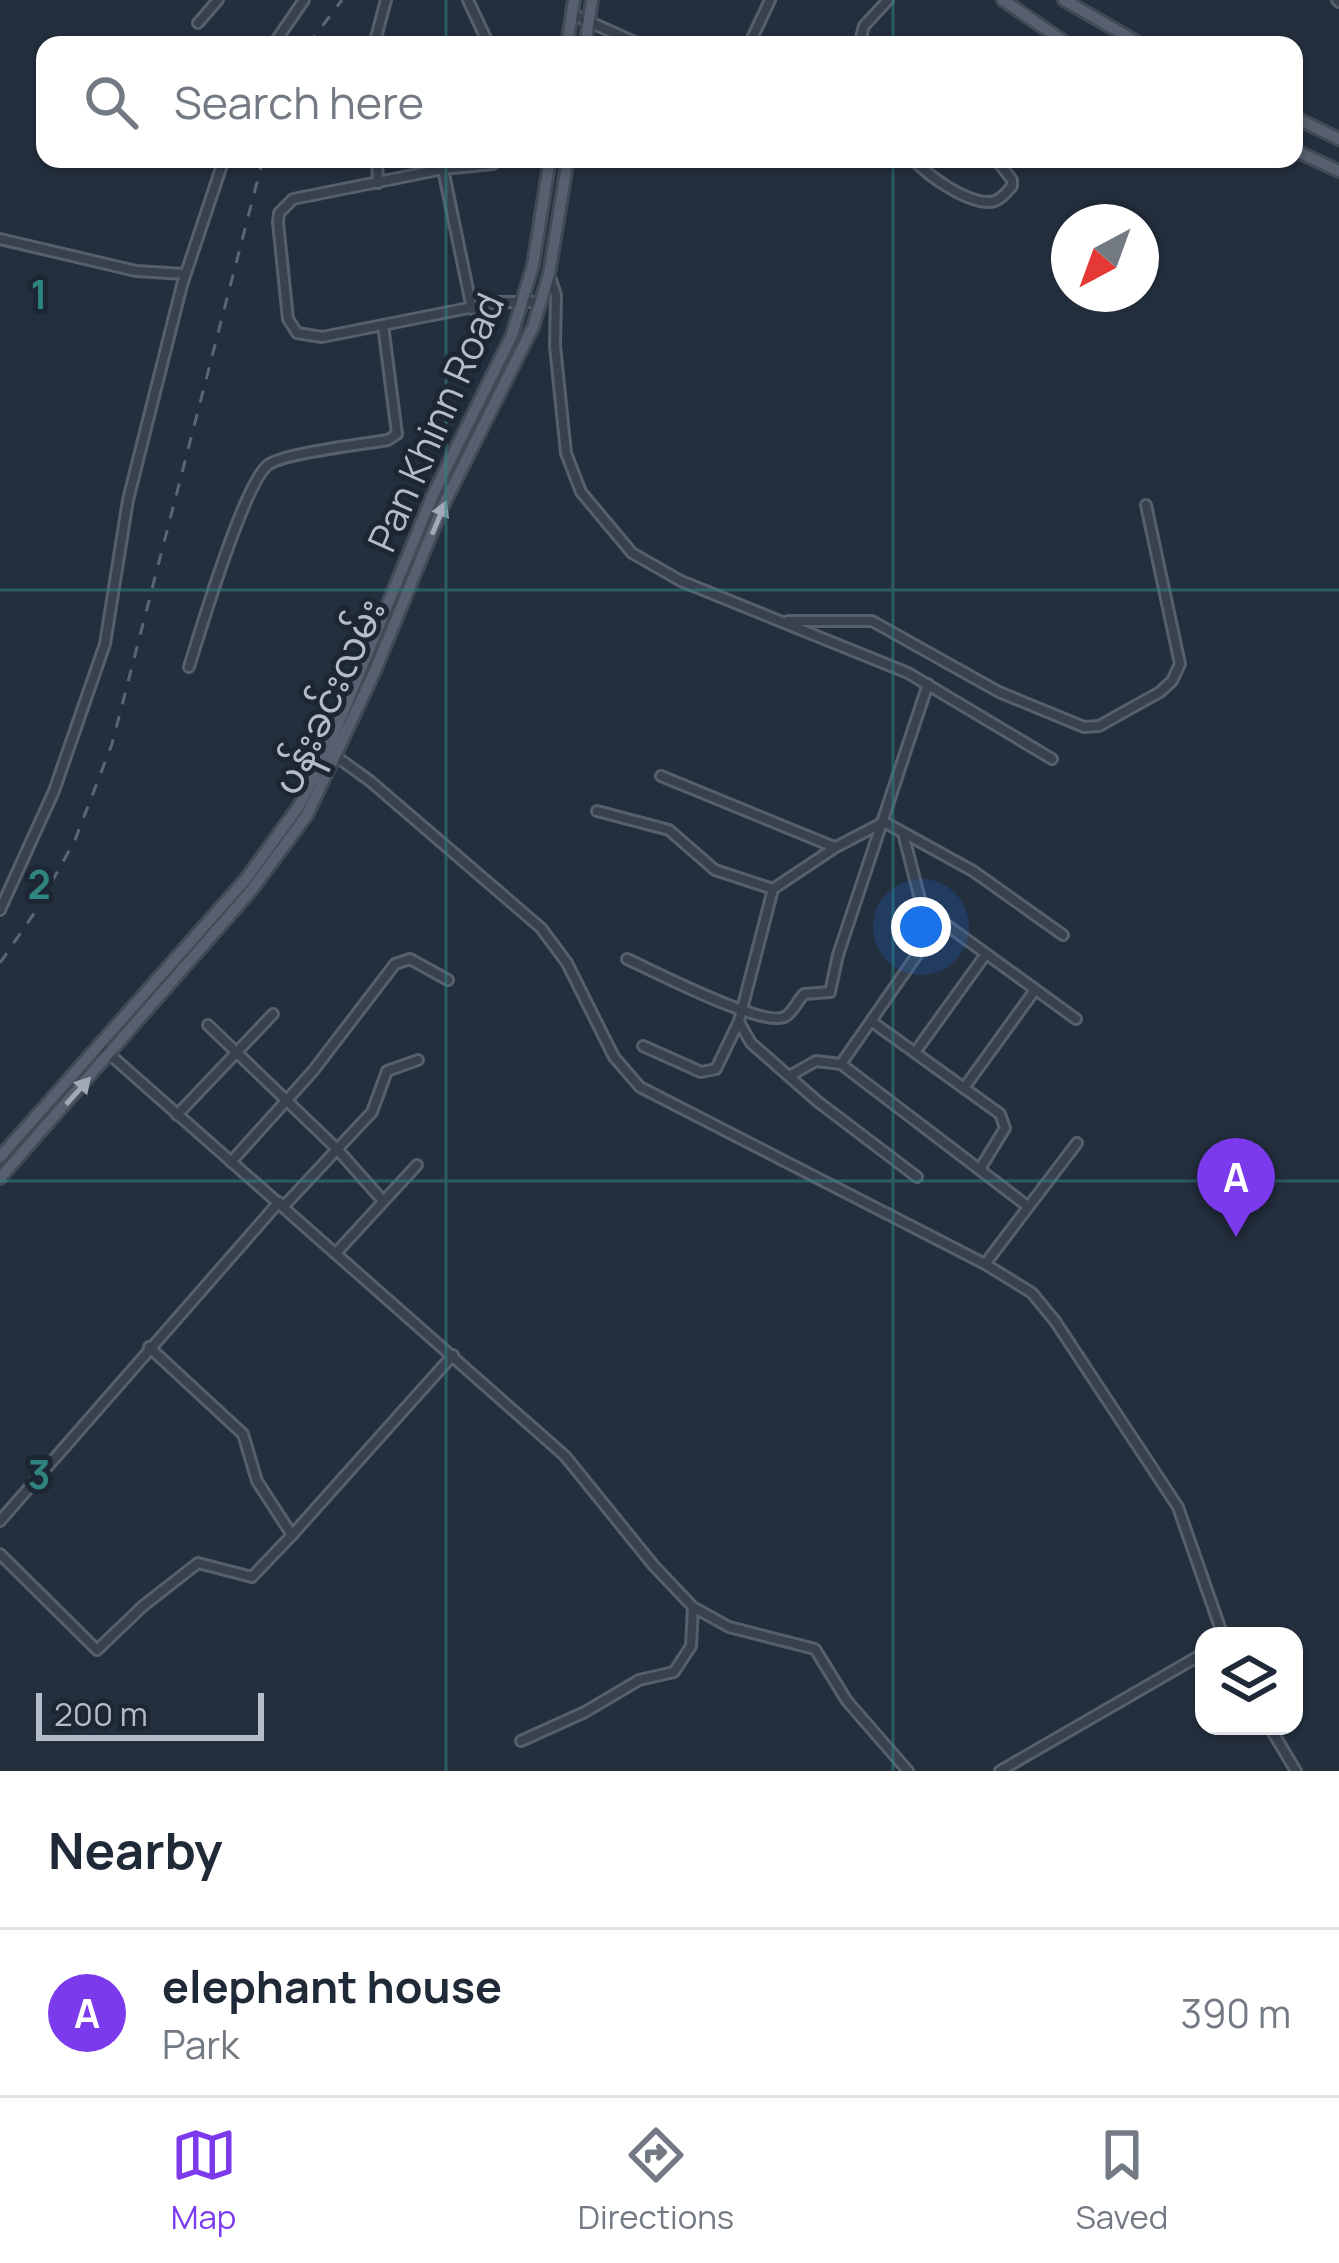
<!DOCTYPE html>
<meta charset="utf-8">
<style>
body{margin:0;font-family:Manrope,"Noto Sans Myanmar",sans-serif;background:#f6f6f7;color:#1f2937}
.controls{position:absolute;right:36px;bottom:36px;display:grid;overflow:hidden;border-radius:24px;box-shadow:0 3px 9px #0004}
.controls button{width:108px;height:108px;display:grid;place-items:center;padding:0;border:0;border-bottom:3px solid #e0e1e3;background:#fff;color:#1f2937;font:60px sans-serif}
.compass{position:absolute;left:1051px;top:204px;width:108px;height:108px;border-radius:50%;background:#fff;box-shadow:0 3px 9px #0004;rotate:221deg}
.scale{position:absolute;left:36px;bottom:30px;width:228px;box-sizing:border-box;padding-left:12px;border:6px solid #b4bcc9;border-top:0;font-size:33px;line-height:42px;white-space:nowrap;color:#b4bcc9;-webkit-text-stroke:9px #1d2633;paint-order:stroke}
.you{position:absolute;left:921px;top:927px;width:42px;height:42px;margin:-30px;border:9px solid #fff;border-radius:50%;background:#1a73e8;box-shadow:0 0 0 18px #1a73e833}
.badge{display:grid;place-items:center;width:78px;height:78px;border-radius:50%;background:#7c3aed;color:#fff;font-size:39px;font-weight:700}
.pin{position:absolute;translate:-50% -99px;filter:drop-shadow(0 3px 6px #0008)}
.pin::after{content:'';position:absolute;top:63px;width:42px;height:36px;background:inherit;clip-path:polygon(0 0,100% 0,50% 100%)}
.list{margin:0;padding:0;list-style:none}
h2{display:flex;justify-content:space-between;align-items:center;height:156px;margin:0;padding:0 48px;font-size:51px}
h2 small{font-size:39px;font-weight:400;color:#747a83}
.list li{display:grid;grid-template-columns:78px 1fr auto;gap:36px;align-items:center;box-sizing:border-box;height:168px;padding:0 48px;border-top:3px solid #e0e1e3}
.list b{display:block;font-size:45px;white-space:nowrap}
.list p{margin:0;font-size:39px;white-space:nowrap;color:#747a83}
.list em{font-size:39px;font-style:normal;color:#747a83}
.icon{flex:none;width:66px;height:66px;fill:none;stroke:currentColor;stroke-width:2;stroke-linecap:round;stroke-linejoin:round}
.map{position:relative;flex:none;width:1339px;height:1771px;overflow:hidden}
.search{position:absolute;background:#fff;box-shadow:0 3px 9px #0004;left:36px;right:36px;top:36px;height:132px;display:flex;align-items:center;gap:30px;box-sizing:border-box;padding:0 42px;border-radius:24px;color:#747a83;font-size:45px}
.sheet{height:324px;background:#fff}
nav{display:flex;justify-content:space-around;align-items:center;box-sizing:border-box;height:168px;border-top:3px solid #e0e1e3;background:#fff;font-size:33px;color:#747a83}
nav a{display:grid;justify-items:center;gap:6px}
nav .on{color:#7c3aed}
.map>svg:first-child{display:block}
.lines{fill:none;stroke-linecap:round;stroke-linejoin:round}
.street-casing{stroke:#565f6c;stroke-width:14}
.primary-casing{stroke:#414a57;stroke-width:16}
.street{stroke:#38414e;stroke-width:8}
.primary{stroke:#56606e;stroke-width:10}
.rail{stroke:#5a6575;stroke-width:3;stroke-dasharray:12 12;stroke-linecap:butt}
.oneway{fill:#a1aab7}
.grid{fill:none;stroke:#308480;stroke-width:3;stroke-opacity:0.55}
.labels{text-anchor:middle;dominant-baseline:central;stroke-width:10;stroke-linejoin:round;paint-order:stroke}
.street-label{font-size:39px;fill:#b4bcc9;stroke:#1d2633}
.grid-label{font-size:39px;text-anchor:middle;font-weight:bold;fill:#308480;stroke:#1d2633;stroke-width:10;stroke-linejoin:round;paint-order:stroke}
</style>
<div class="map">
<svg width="1339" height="1771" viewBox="0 0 1339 1771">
<rect width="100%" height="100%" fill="#242f3e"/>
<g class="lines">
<!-- street casing -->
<g class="street-casing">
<g id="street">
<polyline points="468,0 489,45"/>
<polyline points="1337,0 1339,2"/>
<polyline points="572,14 641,45"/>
<polyline points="198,23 218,0"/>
<polyline points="273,45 304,0"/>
<polyline points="374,45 386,0"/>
<polyline points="749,45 770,0"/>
<polyline points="859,45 864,26 888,0"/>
<polyline points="377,159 378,183"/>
<path d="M 913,159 C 928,176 965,202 989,202 C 999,202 1006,193 1012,186 L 1012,180 L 996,159"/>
<polyline points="493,164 443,169 293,199 279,213 278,222 288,319 297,333 322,337 499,302 540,302"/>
<polyline points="443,169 472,309"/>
<polyline points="0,239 136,271 185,274"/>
<polyline points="549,274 556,295 555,346 566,453 581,492 632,553 681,581 908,673 1052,759"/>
<polyline points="788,621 872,621 999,692 1084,727 1099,726 1160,692 1172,681 1180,664 1146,505"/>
<path d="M 189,667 C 200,632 244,483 268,465 C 283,453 365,444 388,440 L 397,434 L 383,325"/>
<polyline points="334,755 370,781 541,928 567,963 614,1057 640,1087 985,1264 1032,1293 1055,1321 1178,1507 1223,1636"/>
<polyline points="661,776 834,847"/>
<polyline points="597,811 669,830 715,870 773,889"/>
<polyline points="923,908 1076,1019"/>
<polyline points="0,910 54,791 105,644 128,500 182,285 224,159"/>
<path d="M 627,959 C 652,970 766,1030 786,1016 C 793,1012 798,1000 804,994 L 830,992 L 838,955 L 928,684"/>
<polyline points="871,1021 1000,1114 1005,1128 980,1169"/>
<polyline points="739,1022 751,1043 817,1101 917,1177"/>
<polyline points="208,1025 337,1149 383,1201"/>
<polyline points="99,1045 565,1456 654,1566 693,1607 729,1627 815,1649 847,1701 908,1771"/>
<polyline points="643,1046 701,1072 716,1069 739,1021 773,889 836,847 884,822 973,871 1063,935"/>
<polyline points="916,1051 986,954"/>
<polyline points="841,1064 1026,1205"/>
<polyline points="791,1075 816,1061 841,1064 919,952 924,938 922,907 904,837"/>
<polyline points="964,1088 1035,990"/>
<polyline points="177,1115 273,1014"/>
<polyline points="231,1162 313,1071 395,964 410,959 448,980"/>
<polyline points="284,1206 372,1112 387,1071 418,1060"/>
<polyline points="336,1253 417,1165"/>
<polyline points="985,1264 1077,1143"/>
<polyline points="0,1521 279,1202"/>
<polyline points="292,1535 453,1355"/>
<polyline points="0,1554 97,1650 143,1606 198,1563 252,1577 292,1535 257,1481 243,1434 149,1347"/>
<polyline points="1269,1726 1296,1771"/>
<polyline points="521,1741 585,1712 639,1680 674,1672 691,1646 693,1608"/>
<polyline points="1000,1771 1204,1653"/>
</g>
</g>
<!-- primary casing -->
<g class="primary-casing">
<g id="primary">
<polyline points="1003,0 1069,45"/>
<polyline points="1064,0 1142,45"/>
<polyline points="567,45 574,0"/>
<polyline points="585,45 592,0"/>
<polyline points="1294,117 1339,139"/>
<polyline points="1294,150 1339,171"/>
<polyline points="0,1157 245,880 299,806 327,751 432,497 512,335 533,265 550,159"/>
<polyline points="0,1178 250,892 307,815 374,673 443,506 533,327 549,274 568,159"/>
</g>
</g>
<!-- street -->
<use href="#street" class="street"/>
<!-- primary -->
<use href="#primary" class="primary"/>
<!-- rail -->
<g class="rail">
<polyline points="308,45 342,0"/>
<polyline points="0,963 35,912 75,840 112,744 263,159"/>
</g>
</g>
<!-- one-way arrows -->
<defs><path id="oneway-solid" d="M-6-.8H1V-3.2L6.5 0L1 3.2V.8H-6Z" transform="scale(3)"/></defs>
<g class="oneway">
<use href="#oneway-solid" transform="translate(439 518) rotate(-67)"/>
<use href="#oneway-solid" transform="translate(78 1091) rotate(-48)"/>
</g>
<!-- grid -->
<path class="grid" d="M 446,0 L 446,45M 893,0 L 893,45M 446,159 L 446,1771M 893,159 L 893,1771M 0,590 L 1339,590M 0,1181 L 1339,1181"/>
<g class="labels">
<!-- street labels -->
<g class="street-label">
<text transform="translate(435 422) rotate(-66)">Pan Khinn Road</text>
<text transform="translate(328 696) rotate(-65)">ပန်းခင်းလမ်း</text>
</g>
</g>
<g class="grid-label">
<text x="39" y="309">1</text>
<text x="39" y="899">2</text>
<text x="39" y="1489">3</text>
</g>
</svg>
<div class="controls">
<button><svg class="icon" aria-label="layers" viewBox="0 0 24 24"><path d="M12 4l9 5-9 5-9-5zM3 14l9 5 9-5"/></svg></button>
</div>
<svg class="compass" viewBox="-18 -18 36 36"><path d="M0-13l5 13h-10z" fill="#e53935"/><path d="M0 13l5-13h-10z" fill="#747a83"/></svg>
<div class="scale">200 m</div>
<div class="you"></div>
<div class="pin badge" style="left:1236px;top:1237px">A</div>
<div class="search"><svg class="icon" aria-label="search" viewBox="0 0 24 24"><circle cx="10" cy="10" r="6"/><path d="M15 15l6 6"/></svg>Search here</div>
</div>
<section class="sheet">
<h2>Nearby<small></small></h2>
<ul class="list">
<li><span class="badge">A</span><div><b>elephant house</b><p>Park</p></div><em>390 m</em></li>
</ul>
</section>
<nav>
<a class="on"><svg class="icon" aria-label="map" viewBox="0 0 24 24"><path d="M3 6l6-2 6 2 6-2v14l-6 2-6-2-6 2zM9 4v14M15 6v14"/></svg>Map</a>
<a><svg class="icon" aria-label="directions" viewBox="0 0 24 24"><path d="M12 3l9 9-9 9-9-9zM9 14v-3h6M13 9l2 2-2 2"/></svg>Directions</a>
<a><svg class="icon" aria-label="saved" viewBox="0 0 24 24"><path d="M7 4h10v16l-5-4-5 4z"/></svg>Saved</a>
</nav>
